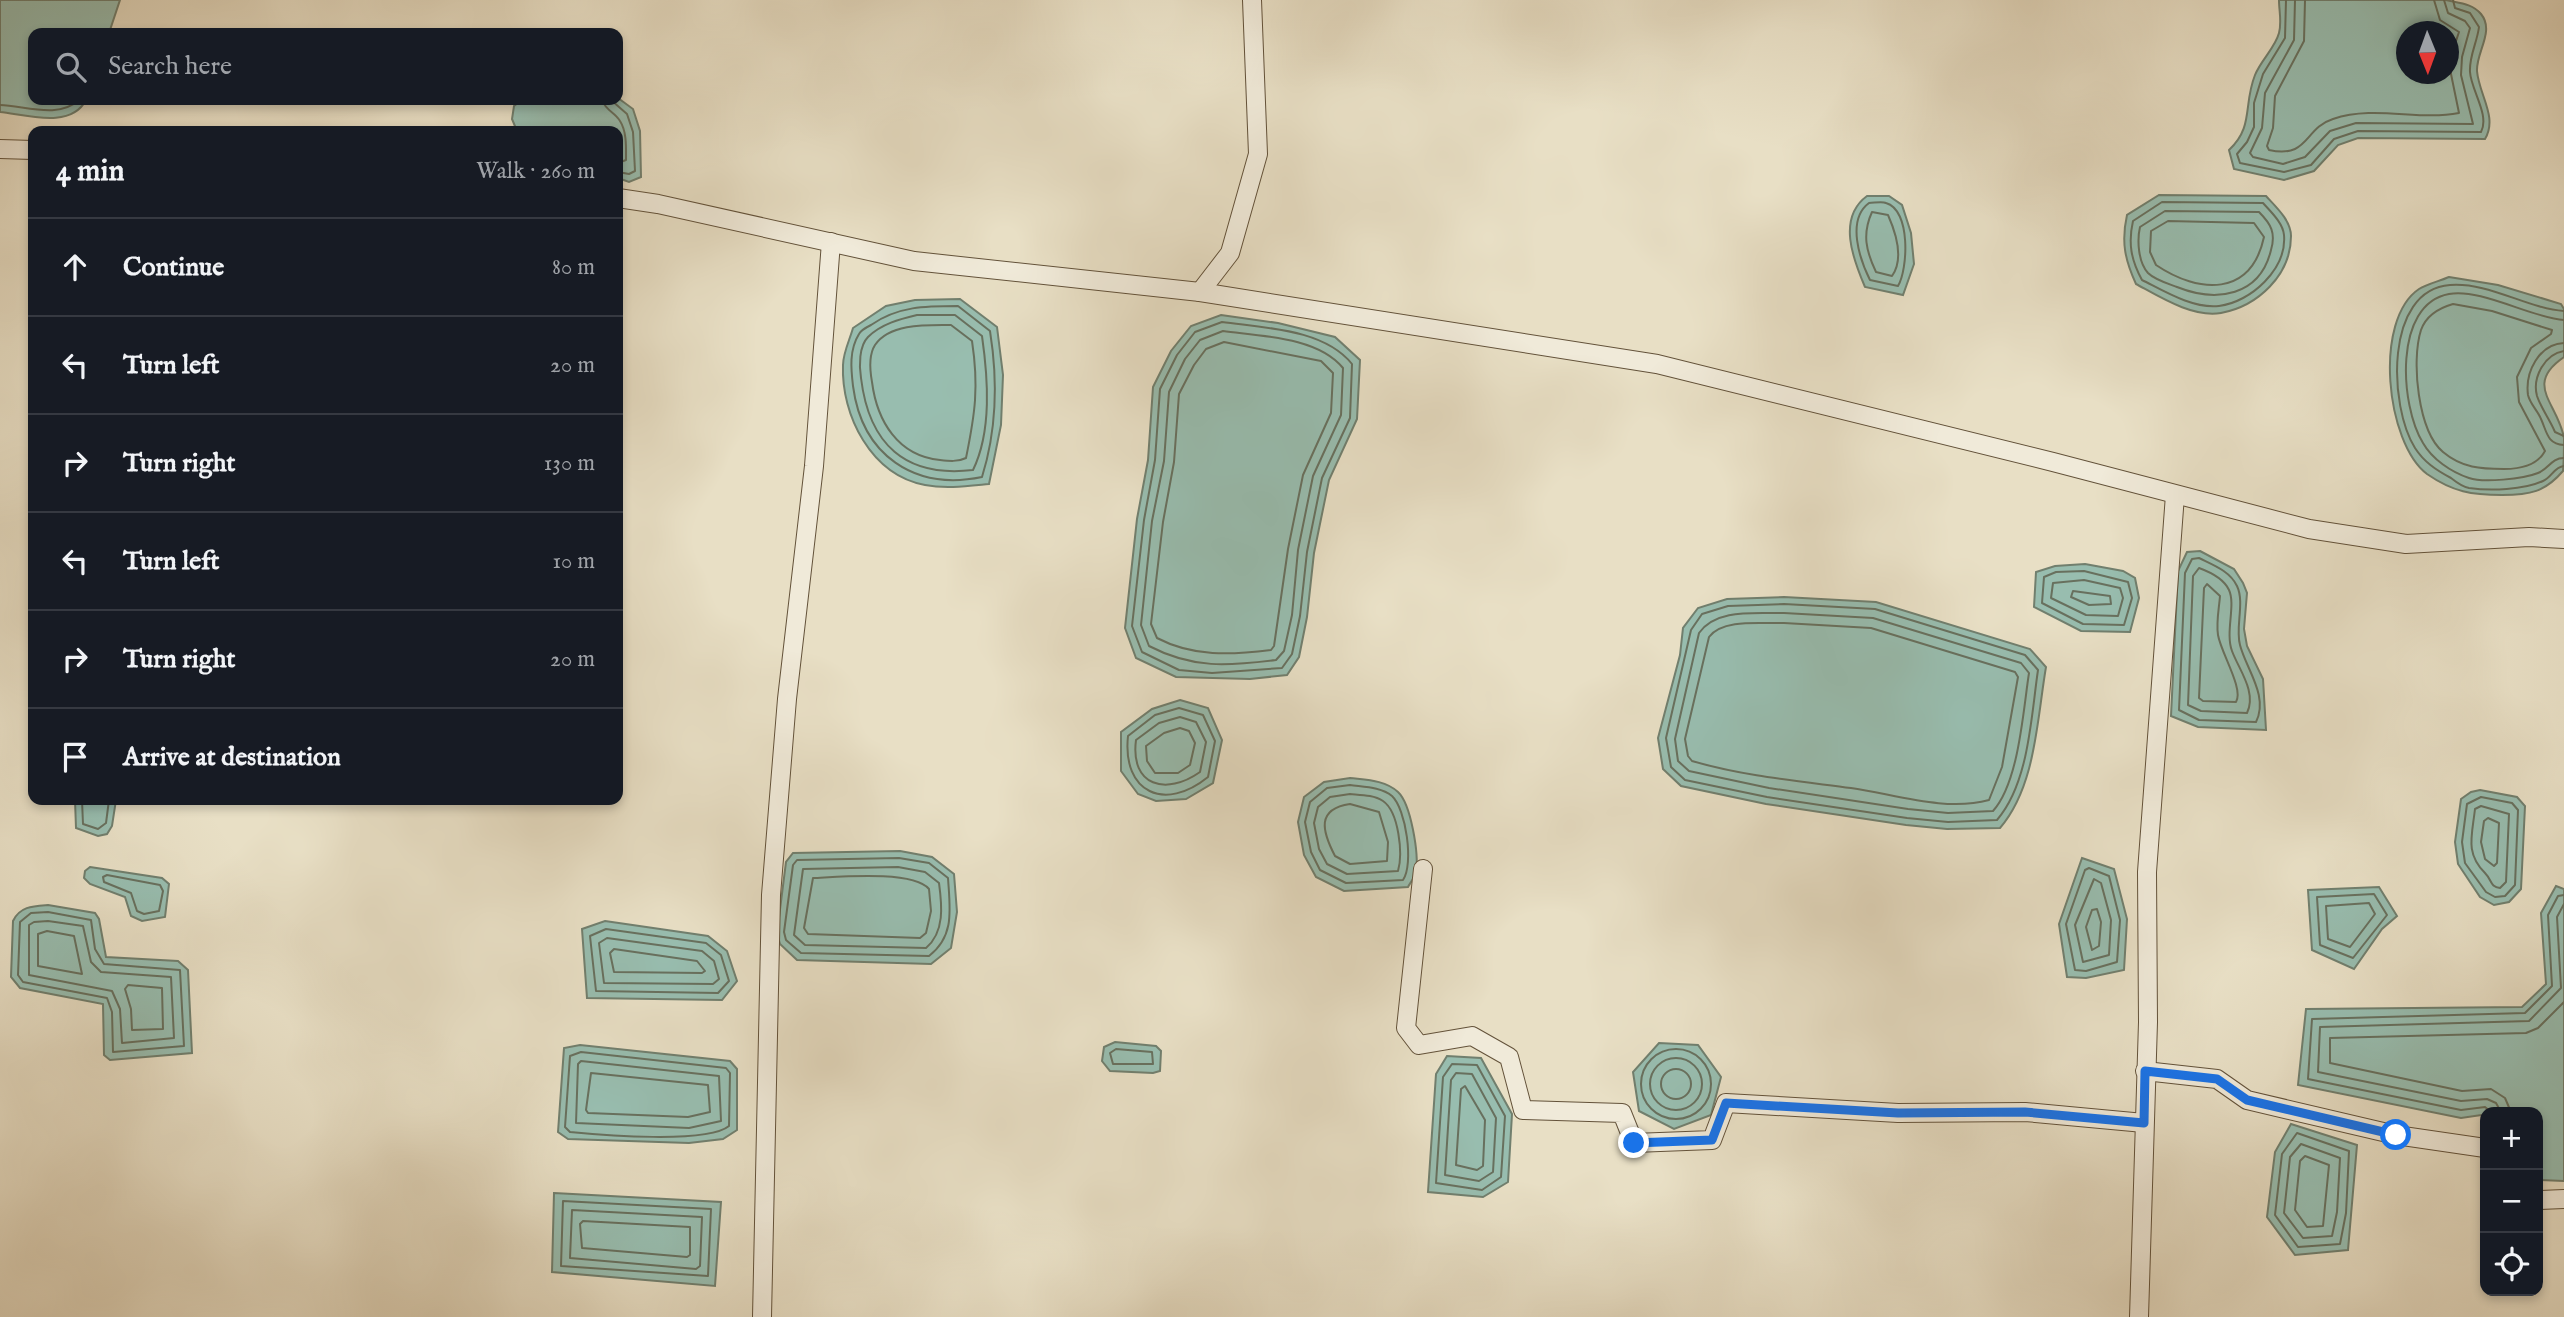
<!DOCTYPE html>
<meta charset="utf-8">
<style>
body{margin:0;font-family:"IM FELL English",serif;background:#20242c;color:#f1f3f6}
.controls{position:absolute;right:21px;bottom:21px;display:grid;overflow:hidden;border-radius:14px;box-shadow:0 4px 10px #0003}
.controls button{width:63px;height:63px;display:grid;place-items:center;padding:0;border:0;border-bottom:2px solid #363941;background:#171b24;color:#f1f3f6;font:35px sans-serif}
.compass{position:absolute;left:2396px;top:21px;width:63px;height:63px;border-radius:50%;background:#171b24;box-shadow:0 4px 10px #0003;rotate:179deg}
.stop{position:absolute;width:21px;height:21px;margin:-16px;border:5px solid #1a73e8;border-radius:50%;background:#fff}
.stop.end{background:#1a73e8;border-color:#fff;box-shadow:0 2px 7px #0008}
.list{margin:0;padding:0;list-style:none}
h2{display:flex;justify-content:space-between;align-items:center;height:91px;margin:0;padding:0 28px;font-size:30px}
h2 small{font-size:23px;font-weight:400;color:#9ea1a6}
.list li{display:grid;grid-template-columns:46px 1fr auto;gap:21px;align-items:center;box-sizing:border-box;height:98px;padding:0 28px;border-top:2px solid #363941}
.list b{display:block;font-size:26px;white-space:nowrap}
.list em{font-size:23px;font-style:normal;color:#9ea1a6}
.icon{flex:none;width:38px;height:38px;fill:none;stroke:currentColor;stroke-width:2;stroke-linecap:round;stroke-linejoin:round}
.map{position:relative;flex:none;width:2564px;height:1317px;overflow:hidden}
.search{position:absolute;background:#171b24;box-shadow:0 4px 10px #0003;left:28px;top:28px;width:595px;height:77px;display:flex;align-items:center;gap:18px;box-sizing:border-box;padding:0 24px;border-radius:14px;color:#9ea1a6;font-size:26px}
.panel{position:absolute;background:#171b24;box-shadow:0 4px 10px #0003;left:28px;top:126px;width:595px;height:679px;border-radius:14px}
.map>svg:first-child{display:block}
.water{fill:#98bdaf;stroke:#717f6e;stroke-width:2;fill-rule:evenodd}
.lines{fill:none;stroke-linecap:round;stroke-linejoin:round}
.shore{stroke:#68705e;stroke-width:2}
.minor-casing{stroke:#63523a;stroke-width:20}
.minor{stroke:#f0ead9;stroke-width:18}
.route{stroke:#1a73e8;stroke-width:9}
</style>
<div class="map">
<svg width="2564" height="1317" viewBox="0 0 2564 1317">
<rect width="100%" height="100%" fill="#e8dfc5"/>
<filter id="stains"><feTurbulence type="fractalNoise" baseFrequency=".00286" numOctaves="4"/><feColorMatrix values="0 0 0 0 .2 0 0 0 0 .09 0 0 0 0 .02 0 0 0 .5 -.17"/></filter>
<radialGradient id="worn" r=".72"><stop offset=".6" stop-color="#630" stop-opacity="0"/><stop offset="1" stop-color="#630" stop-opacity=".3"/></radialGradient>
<!-- water -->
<g class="water">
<path d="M 0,0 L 120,0 L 109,33 L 33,33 L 33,100 L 86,100 C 71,129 27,115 0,112 Z"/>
<path d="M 2279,0 L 2446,0 C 2458,3 2472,3 2481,14 C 2495,31 2476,52 2477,71 C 2479,95 2498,117 2485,139 L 2358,138 L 2338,145 L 2314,171 L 2284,180 L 2234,169 L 2229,150 C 2254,127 2243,105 2255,75 C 2261,60 2275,48 2279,33 C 2282,22 2279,11 2279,0 ZM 2406,32 L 2448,32 L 2448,74 L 2406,74 Z"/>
<polygon points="618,98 633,109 640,131 641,177 629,182 618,178 618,131 517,131 512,119 514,106 522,100"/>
<path d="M 2159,195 L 2266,196 C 2275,206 2291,220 2291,236 C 2291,275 2258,306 2221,313 C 2193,318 2160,297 2136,284 C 2125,260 2121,242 2127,215 Z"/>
<path d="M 1867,196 L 1889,196 L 1902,205 L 1911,233 L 1914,264 L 1903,295 L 1865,287 C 1853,259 1837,218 1867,196 Z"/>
<path d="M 2449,277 L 2498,285 L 2561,304 L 2564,309 L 2564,357 C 2523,385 2558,403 2564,438 C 2564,448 2564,461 2563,471 C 2545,492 2530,495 2502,495 C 2472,495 2453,492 2427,474 C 2386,443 2373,320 2419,289 C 2427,284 2440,281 2449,277 Z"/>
<path d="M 960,299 L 997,327 L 1003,375 L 1001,425 L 989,484 C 968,486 946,489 925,485 C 871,475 841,415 843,365 C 843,353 850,339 853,328 L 886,306 L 915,300 Z"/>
<polygon points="1221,315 1278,323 1335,337 1360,360 1357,419 1329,480 1314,553 1307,617 1299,657 1287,675 1250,679 1176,677 1136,658 1125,628 1137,519 1148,460 1153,387 1171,351 1191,326"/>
<polygon points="2200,551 2234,569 2243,583 2247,593 2244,629 2247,646 2263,679 2266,730 2198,727 2171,716 2178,571 2187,552"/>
<polygon points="2085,564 2123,571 2135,578 2139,598 2130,632 2081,631 2034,607 2036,572 2055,566"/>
<path d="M 1784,597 L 1876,602 L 2030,649 L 2046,667 C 2037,719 2036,786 2000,828 L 1947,829 L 1906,825 L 1766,804 L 1681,786 L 1663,769 L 1658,738 L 1680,655 L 1683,628 L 1698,608 L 1727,599 Z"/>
<polygon points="1180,700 1208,708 1222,740 1213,783 1186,799 1156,801 1138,794 1121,771 1121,732 1152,709"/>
<path d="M 1350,778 C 1366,780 1385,780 1398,792 C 1411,804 1419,854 1416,872 C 1415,877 1410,883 1408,887 L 1344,891 L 1316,877 L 1304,855 L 1298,822 L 1304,797 L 1324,782 Z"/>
<polygon points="2480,790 2517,797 2525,806 2521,889 2509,902 2494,905 2480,897 2458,864 2455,842 2461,799 2471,792"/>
<polygon points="75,800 116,800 112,826 107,834 98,836 76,828"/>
<polygon points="900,851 932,857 954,874 957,912 951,948 931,964 797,960 780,944 777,933 786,862 793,853"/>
<polygon points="2082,858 2114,869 2127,919 2124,970 2086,978 2067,977 2059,924"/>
<polygon points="90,867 162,878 169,884 165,917 142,921 131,916 125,897 90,884 84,878 85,871"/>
<polygon points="2556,886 2564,889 2564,1181 2538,1180 2538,1112 2509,1111 2461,1118 2298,1085 2306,1009 2522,1007 2546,984 2541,913"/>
<polygon points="2379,887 2397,916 2382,929 2354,969 2312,950 2308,890"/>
<path d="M 48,905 L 95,913 L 99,919 L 106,957 L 178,961 L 188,970 L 192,1053 L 110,1060 L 104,1055 L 103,1004 L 20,988 L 11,977 L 13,921 C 20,906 34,906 48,905 Z"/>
<polygon points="605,921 708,936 727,951 737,981 722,1000 587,998 582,929"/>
<polygon points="1115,1042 1156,1046 1161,1051 1160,1071 1153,1073 1110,1071 1102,1061 1104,1047"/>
<polygon points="1659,1043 1698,1045 1721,1077 1711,1115 1674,1129 1639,1111 1633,1072"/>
<polygon points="580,1045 730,1061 737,1069 737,1130 723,1139 689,1143 568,1139 558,1132 564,1048"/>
<polygon points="1447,1056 1481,1058 1512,1114 1508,1182 1483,1197 1428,1192 1436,1074"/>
<polygon points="2291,1124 2357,1145 2348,1250 2295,1255 2267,1217 2275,1152"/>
<polygon points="554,1193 721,1202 715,1286 552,1272"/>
</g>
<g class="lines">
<!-- shore -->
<g class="shore">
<path d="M 2286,0 L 2285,38 L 2263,74 L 2254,103 L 2254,127 L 2247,142 L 2237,154 L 2240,163 L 2284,172 L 2311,165 L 2334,139 L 2358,131 L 2481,132 C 2490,115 2471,90 2470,72 C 2469,56 2477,43 2479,27 L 2470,13 L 2455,8 L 2453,0"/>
<polyline points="2295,0 2294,40 2265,93 2262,128 2250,153 2253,157 2283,164 2305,157 2330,131 2356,123 2473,124 2461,75 2462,57 2470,28 2465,21 2448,13 2444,0"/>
<path d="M 2305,0 L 2304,41 L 2275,96 L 2273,128 L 2267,146 L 2269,150 C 2309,159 2304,128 2333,119 C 2375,105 2418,121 2459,113 L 2451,74 L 2451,56 L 2459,32 L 2440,20 L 2434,0"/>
<path d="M 602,100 C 606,111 615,112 620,121 C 627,132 626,148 626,160 L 618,163"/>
<polyline points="611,100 627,114 633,132 635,171 629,174 618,172"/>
<path d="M 0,105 C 26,106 58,119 79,100"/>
<path d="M 2162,202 L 2263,203 C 2271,212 2283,223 2284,235 C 2287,269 2251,302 2219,306 C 2193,309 2164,291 2142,280 C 2131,260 2128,243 2133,221 Z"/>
<path d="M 1869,203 C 1874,203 1882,201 1886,203 C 1911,210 1908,269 1898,286 L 1870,280 C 1860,260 1846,220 1869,203 Z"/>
<path d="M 2165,211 L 2259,212 C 2271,224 2276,233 2271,250 C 2260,296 2217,303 2177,287 C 2169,284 2155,280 2148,273 C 2138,262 2137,240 2140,227 Z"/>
<path d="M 1872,212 L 1888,215 C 1896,233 1904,259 1892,276 L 1876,272 C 1866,251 1862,234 1872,212 Z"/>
<path d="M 2168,221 L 2254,223 L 2264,237 C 2251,297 2199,294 2156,265 L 2150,252 L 2151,231 Z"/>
<path d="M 2453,304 L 2492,311 L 2552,330 L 2551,334 L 2531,348 L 2517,377 L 2519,402 L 2545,451 C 2537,466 2520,469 2504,469 C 2481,469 2462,468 2443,452 C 2418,431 2411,361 2421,330 C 2426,316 2439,308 2453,304 Z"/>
<path d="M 958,306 L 990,331 C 998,381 997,429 982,477 C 914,491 862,455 853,386 C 851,369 849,350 859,334 C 861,330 867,327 871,325 C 898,306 926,306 958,306 Z"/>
<path d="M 2564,311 C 2526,308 2489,282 2450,285 C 2384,290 2389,407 2415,448 C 2424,462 2436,470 2451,478 C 2456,482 2463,487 2469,488 C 2490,491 2524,490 2543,481 C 2552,477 2554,467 2564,466"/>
<path d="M 917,315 L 955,315 L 982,336 C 988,378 992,431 973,470 C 905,478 869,444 861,378 C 859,366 859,346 868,337 C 881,324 900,319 917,315 Z"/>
<path d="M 2564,320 C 2532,318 2481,288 2449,294 C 2393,304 2400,406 2423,443 C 2432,459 2451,472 2469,478 C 2483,483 2523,479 2538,473 C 2549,469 2551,458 2564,458"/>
<path d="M 1222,322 C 1265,328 1324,329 1352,364 L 1350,418 L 1322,478 L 1307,552 L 1300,616 L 1292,654 L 1282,668 L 1212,673 L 1179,670 L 1142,652 L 1132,626 L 1144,520 L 1155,460 L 1160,389 L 1177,355 L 1195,332 Z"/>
<path d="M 951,325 L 972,341 C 979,387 975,414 966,458 C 958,462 949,461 940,460 C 898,456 877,421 872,382 C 870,371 868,356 875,345 C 890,323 928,325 951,325 Z"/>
<path d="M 1223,331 C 1261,336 1318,337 1343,368 L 1341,415 L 1313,476 L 1298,550 L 1292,615 L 1284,651 L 1276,660 C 1228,666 1193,669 1149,646 L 1141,625 L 1152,521 L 1164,461 L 1169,392 L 1185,359 L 1200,340 Z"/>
<path d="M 1224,342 L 1321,361 L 1333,373 L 1331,413 L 1303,475 L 1288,549 L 1274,646 L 1271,650 C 1231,655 1193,657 1157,638 L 1151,624 L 1163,522 L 1174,462 L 1179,394 L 1194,365 L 1206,349 Z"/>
<path d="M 2564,343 C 2539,344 2525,372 2528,395 C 2530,404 2538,411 2541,419 C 2547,432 2547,444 2564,445"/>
<path d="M 2564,351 C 2545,354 2532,377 2537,396 C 2541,408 2550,420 2555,432 L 2564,436"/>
<path d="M 2199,558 C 2213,565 2230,571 2237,586 C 2245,603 2235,627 2240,645 C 2246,669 2269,696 2256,722 L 2199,720 L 2179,710 L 2185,573 L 2192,559 Z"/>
<path d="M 2199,568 C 2210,572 2224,579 2229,590 C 2236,605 2225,632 2232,651 C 2239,670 2257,692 2247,713 L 2201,711 L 2188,705 L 2193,576 Z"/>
<polygon points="2084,571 2128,582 2132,598 2124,625 2083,624 2042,603 2044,577 2056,572"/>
<polygon points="2084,580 2120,588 2123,598 2118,616 2086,615 2051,598 2053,583"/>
<path d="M 2207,584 L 2220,596 C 2219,609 2216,622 2218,635 C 2221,653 2244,689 2236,702 L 2203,701 L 2199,698 L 2204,588 Z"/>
<polygon points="2073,591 2110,596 2111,604 2089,605 2071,597"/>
<path d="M 1784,604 L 1875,609 L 2025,655 L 2038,670 C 2031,717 2029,783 1997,820 L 1948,822 L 1907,818 L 1767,797 L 1685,780 L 1671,767 L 1666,738 L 1691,630 L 1702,614 L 1728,606 Z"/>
<path d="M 1784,613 L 1873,618 L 2021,663 L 2029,673 C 2023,711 2019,782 1993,811 L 1948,813 L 1908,809 L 1769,788 L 1689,771 L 1678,761 L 1675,739 L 1699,633 C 1717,608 1755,614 1784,613 Z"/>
<path d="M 1784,623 L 1871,628 L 2015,672 L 2018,677 L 2002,767 L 1989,800 C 1945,812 1894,794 1851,788 C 1798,781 1743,776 1692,761 L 1688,756 L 1685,739 L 1709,637 C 1723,618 1763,624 1784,623 Z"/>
<path d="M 1179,708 L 1203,715 L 1215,741 L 1208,777 C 1165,812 1122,793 1128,736 L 1155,715 Z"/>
<path d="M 1180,717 L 1196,722 L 1206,742 L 1200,772 C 1166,796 1130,786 1136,740 L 1159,723 Z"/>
<polygon points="1180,728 1189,731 1195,743 1190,765 1178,773 1155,773 1147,761 1146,746 1164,733"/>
<path d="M 1350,785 C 1364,787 1381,787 1392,796 C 1406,809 1414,864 1403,880 L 1346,883 L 1320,870 L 1311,852 L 1305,822 L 1310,802 L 1327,788 Z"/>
<path d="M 1350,794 C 1361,795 1374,795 1383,801 C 1399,812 1403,854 1398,871 L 1347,874 L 1327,864 L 1319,849 L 1314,823 L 1318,807 L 1330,797 Z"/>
<polygon points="2481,797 2512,803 2518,810 2515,885 2505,896 2495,897 2486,892 2465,863 2462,842 2467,804"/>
<polyline points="82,800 83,824 98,829 106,823 109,800"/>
<path d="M 1350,804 L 1379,812 L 1388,842 L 1387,861 L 1350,864 L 1335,856 C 1322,831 1316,809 1350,804 Z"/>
<path d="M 2481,806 L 2509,814 L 2506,882 L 2500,888 C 2490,887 2492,880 2485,873 C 2465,853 2472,836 2475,809 Z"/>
<polygon points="2488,818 2499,823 2497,863 2494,866 2485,859 2481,842 2484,821"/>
<path d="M 899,858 L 929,863 L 948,878 C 950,909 955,936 929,956 L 801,953 L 786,940 L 784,932 L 793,865 L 797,860 Z"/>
<path d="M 898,867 L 925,872 L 939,883 C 942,905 945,932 926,948 L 805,945 L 794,935 L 803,869 Z"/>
<polygon points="2089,868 2109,876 2120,920 2117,962 2086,971 2075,970 2066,924 2085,870"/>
<polygon points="107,875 160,885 163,891 159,911 144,914 137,911 131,893 104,882 103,877"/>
<path d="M 813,878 C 838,877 913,870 929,889 L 931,911 L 926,933 L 920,938 L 808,934 L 804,928 Z"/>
<polygon points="2094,879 2101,883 2111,920 2109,955 2083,962 2075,925"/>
<polygon points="2374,894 2387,915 2353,958 2320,945 2317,897"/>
<polygon points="2369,903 2375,914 2350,947 2328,939 2326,906"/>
<polygon points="2097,909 2101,922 2099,946 2092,950 2086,927 2092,910"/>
<polygon points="48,912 91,920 95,949 104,964 180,970 184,1046 113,1052 112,1012 107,998 23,982 18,975 20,922 31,913"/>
<polygon points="48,921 83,926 91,962 101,972 171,977 174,1038 122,1043 120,1009 112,991 29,975 29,925 34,922"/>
<polygon points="606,929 706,943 721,955 729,981 718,993 596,991 590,936"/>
<polygon points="47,931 74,936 82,974 38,966 38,934"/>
<polygon points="607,938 702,951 714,961 719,979 713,984 604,983 599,943"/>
<polygon points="614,949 697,961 705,971 702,973 614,972 610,953"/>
<polygon points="128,985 162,988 163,1029 132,1030 131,1009 125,989"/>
<circle cx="1676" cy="1084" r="35"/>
<polygon points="1116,1049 1152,1052 1153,1064 1113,1064 1110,1053"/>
<path d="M 581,1052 L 726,1068 L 730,1073 L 729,1126 C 707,1144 601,1135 570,1132 L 565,1127 L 570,1056 Z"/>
<circle cx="1676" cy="1084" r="26"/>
<polygon points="581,1061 719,1076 721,1121 689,1128 576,1123 578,1064"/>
<polygon points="1452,1064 1477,1065 1505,1116 1501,1177 1482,1190 1436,1183 1443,1077"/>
<circle cx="1676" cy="1084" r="15"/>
<polygon points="591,1073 708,1085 710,1112 688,1117 588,1113 586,1110"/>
<polygon points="1456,1073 1472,1074 1496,1118 1493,1172 1479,1181 1445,1175 1451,1080"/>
<polygon points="1465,1086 1485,1120 1483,1166 1477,1170 1456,1165 1461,1089"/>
<polyline points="2491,1112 2485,1107 2461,1110 2308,1079 2312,1019 2525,1013 2552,986 2548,915 2558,896 2564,895"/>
<polyline points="2501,1112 2496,1103 2487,1099 2461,1101 2318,1072 2320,1027 2529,1021 2561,988 2557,917 2564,904"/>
<polyline points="2511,1112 2505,1098 2491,1089 2462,1091 2330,1063 2330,1038 2526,1033 2538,1028 2564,1002"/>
<polygon points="2297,1133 2349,1151 2346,1213 2340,1244 2298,1247 2275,1215 2282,1154"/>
<polygon points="2301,1144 2340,1158 2337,1212 2332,1236 2303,1238 2284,1213 2290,1157"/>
<polygon points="2305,1156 2329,1165 2323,1226 2307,1227 2295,1210 2300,1161"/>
<polygon points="563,1201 711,1209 708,1276 561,1266"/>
<polygon points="572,1210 702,1217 700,1266 696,1269 570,1258"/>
<polygon points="583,1221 690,1227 690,1255 687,1257 582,1248 580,1224"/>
</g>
<!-- minor casing -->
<g class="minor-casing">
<g id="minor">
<polyline points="0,149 33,150"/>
<polyline points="618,198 658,204 914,261 1200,292 1657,364 2053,462 2309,529 2406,544 2529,537 2564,539"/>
<polyline points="1200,292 1230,253 1258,154 1252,0"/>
<polyline points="1423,869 1406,1028 1419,1045 1472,1036 1509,1057 1523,1110 1622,1113 1634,1143 1712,1140 1726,1103 1898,1113 2025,1112 2144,1123"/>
<polyline points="2145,1071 2217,1079 2247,1100 2396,1135 2485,1148"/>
<polyline points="2538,1200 2564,1199"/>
<polyline points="762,1317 771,895 787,699 814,466 831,242"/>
<polyline points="2139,1317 2148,1022 2147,872 2175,495"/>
</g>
</g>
<!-- minor -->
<use href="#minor" class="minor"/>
</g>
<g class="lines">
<!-- route -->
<polyline class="route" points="1634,1143 1712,1140 1726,1103 1898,1113 2025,1112 2144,1123 2145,1071 2217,1079 2247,1100 2396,1135"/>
</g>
<rect width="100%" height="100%" filter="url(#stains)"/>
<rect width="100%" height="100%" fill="url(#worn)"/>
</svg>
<div class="controls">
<button>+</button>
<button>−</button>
<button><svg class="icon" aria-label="locate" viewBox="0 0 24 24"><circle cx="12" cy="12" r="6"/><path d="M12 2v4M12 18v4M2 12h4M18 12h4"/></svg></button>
</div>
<svg class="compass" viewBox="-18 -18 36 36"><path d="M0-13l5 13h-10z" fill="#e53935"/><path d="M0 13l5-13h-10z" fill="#9ea1a6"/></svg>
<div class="stop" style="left:2396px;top:1135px"></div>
<div class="stop end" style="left:1634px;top:1143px"></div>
<div class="search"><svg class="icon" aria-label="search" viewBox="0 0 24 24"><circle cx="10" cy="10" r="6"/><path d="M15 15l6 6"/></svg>Search here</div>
<section class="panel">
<h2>4 min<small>Walk · 260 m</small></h2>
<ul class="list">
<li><svg class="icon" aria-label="ahead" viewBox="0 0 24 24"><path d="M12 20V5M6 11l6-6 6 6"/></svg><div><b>Continue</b></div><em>80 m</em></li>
<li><svg class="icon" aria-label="left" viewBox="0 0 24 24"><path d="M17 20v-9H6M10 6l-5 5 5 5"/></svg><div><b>Turn left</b></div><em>20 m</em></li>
<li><svg class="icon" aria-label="right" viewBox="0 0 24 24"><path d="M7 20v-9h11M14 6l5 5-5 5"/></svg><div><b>Turn right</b></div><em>130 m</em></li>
<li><svg class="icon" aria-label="left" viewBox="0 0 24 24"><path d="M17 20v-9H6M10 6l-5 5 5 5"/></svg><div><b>Turn left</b></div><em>10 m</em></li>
<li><svg class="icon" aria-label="right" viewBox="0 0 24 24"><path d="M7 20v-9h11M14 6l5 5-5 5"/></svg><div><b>Turn right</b></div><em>20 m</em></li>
<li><svg class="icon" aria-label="arrive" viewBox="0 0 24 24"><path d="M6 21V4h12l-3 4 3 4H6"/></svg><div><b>Arrive at destination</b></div></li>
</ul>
</section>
</div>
